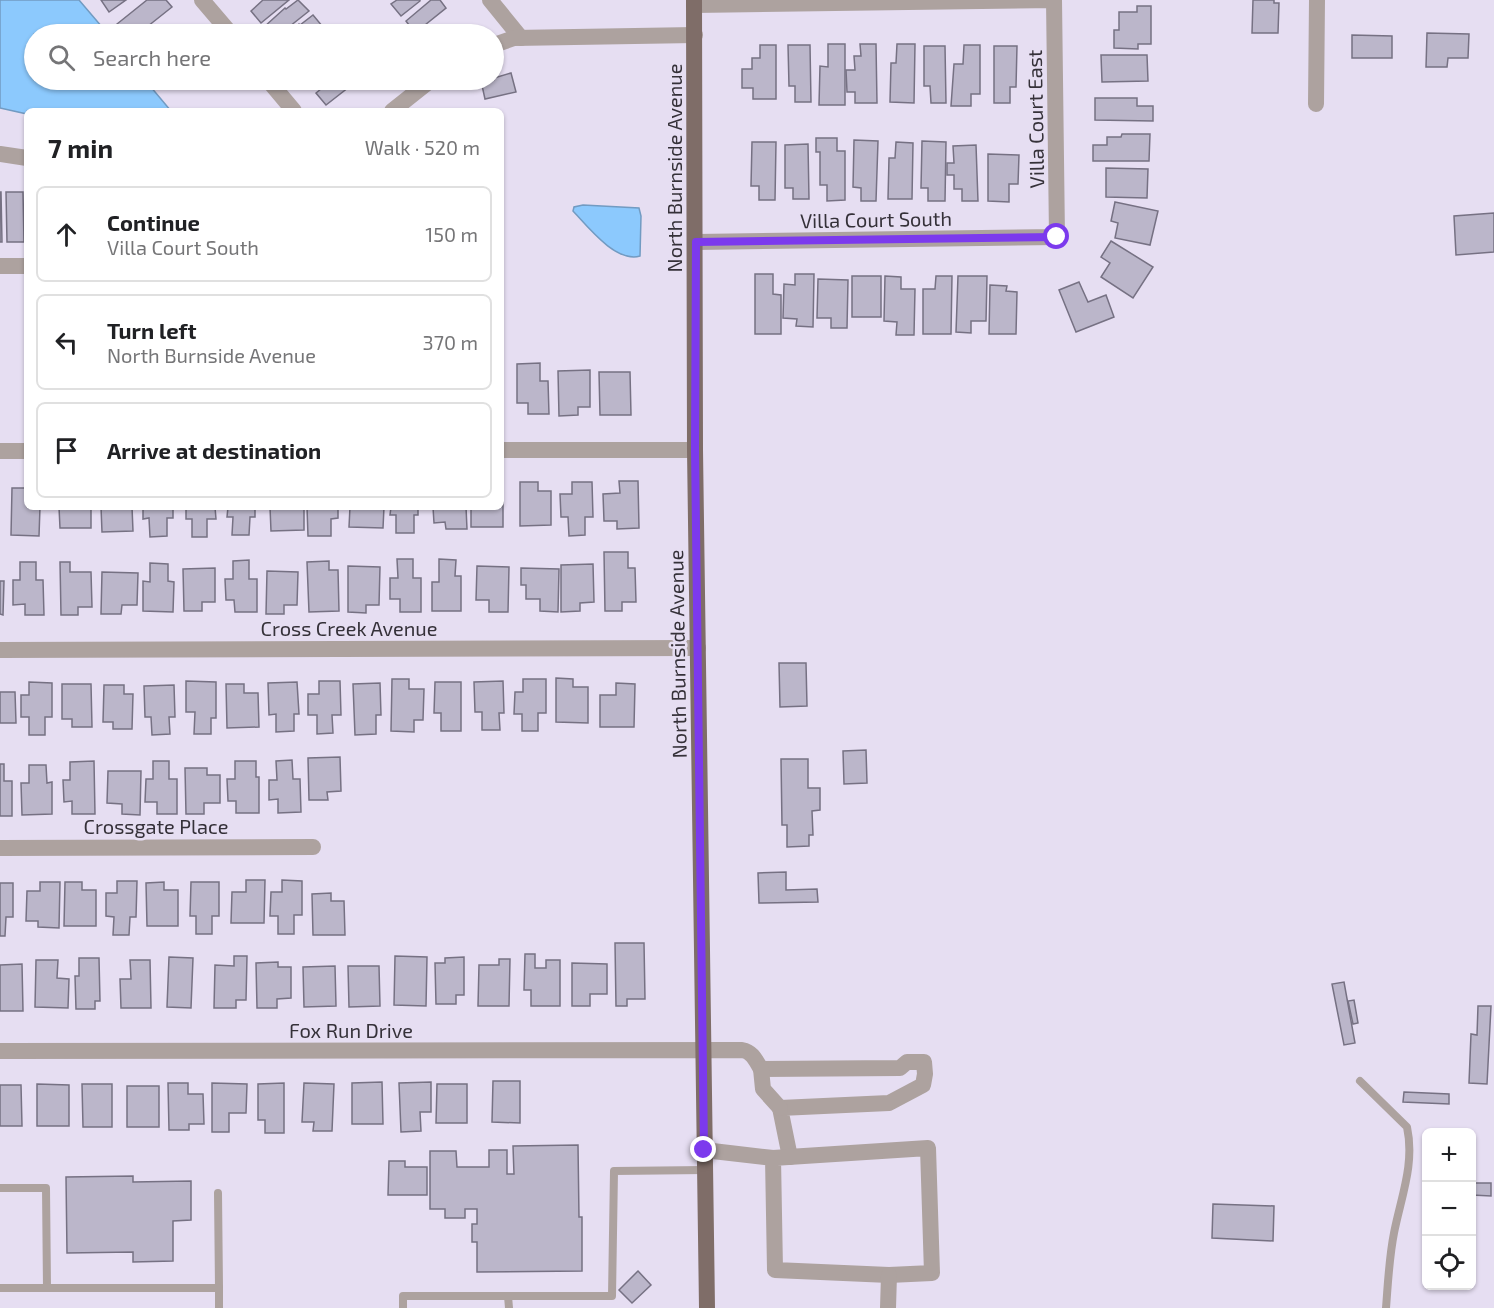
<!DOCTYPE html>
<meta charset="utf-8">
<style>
body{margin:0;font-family:"Exo 2",sans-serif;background:#f6f6f6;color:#202124}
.controls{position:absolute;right:18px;bottom:18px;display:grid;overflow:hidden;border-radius:9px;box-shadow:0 2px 4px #0004}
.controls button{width:54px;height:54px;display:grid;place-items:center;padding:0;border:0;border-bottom:2px solid #e0e0e0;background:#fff;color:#202124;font:30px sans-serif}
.stop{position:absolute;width:18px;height:18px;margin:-14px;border:4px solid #7c3aed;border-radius:50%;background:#fff}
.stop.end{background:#7c3aed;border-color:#fff;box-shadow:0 2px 6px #0008}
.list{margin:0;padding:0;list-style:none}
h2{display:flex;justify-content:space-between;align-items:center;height:78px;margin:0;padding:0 24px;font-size:26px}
h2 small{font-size:20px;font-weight:400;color:#757577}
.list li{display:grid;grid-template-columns:39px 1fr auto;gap:18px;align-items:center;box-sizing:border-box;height:96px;margin:0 12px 12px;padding:0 12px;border:2px solid #e0e0e0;border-radius:9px}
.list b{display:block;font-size:22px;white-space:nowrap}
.list p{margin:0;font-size:20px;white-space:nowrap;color:#757577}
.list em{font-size:20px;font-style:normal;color:#757577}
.icon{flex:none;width:33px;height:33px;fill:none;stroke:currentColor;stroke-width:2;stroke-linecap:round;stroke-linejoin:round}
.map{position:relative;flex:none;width:1494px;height:1308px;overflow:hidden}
.search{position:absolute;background:#fff;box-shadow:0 2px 4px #0004;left:24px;top:24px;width:480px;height:66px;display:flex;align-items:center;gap:15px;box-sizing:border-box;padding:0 21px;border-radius:33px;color:#757577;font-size:22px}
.panel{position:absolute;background:#fff;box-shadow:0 2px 4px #0004;left:24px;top:108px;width:480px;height:402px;border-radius:9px}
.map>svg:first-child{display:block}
.water{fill:#8cc9fd;stroke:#729bc2;stroke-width:1.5}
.building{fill:#bbb6ca;stroke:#767183;stroke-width:1.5}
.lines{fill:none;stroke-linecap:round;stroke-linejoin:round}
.service{stroke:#ada29f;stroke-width:8}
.minor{stroke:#ada29f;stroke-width:16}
.primary{stroke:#7f6d68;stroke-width:16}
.route{stroke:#7c3aed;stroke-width:8}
.labels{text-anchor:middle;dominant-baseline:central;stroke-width:5;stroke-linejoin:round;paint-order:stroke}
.street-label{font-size:20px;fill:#353139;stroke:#e6def2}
</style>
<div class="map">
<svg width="1494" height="1308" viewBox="0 0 1494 1308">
<rect width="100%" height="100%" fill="#e6def2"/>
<!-- water -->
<g class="water">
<polygon points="0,0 79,0 108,34 34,34 34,80 145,80 171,111 27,111 27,114 0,108"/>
<path d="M 583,205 L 639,208 L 641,216 L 640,256 C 616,263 588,227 573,211 L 574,207 Z"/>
</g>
<!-- building -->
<g class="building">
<polygon points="101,0 126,0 109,12"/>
<polygon points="147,0 166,0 172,7 138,34 126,34 117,24"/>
<polygon points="263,0 289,0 261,23 251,11"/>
<polygon points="298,0 309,11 280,34 270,34 264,27 285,8 286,9"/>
<polygon points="397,0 420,0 420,1 401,16 391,4"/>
<polygon points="431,0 440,0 446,8 415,33 406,21"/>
<polygon points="1253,0 1274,0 1274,3 1279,3 1278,33 1252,33"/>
<polygon points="1137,6 1151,6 1151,44 1138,44 1138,49 1114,48 1114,30 1119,30 1119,12 1137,12"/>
<polygon points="313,15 323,27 313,34 288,34 299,24 300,25"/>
<polygon points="1427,33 1469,34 1468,58 1448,58 1447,67 1426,67"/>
<polygon points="1352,35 1392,36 1392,58 1352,58"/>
<polygon points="828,44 845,44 845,105 819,105 820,66 828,67"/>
<polygon points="860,44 876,44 877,103 855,103 855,92 847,92 846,70 855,70 854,56 861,56"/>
<polygon points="897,44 915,44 914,103 890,102 891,63 896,63"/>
<polygon points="760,45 776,45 776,99 753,99 753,88 742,88 742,69 752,69 752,58 760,58"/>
<polygon points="788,45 810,45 811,102 795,102 795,86 789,86"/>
<polygon points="964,45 980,45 980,94 971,94 971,106 951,106 954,64 963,64"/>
<polygon points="924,46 945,46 946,103 931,103 930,86 924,86"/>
<polygon points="994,46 1017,46 1016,87 1010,87 1010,103 994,103"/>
<polygon points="1101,55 1147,55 1148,81 1102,82"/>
<polygon points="511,73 516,92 485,99 481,81 494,80 494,78"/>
<polygon points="306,80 325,80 314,89"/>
<polygon points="332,80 358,80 326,105 316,93"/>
<polygon points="1095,98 1137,98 1137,106 1153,106 1153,121 1095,120"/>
<polygon points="1122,134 1150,134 1149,161 1093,161 1093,145 1107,145 1107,137 1121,137"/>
<polygon points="816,138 837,138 837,151 845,151 845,200 827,201 827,185 820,185 820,152 816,152"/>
<polygon points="854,140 878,141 876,201 861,201 861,188 853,187"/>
<polygon points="922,141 946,142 945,201 928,201 928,188 921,188"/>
<polygon points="752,142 776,142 775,200 759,200 759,186 751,186"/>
<polygon points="896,142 913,143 912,199 888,199 889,158 895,158"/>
<polygon points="808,144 809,199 793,199 793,188 785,188 785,145"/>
<polygon points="976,145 978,201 962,201 962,189 954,189 954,175 947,175 947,163 954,163 953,146"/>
<polygon points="988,154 1019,155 1018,184 1009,184 1009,202 988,201"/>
<polygon points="1106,168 1148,169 1147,198 1106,197"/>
<polygon points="0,192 1,192 2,242 0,242"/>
<polygon points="6,192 23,192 24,242 7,242"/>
<polygon points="1115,202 1158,211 1150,245 1115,238 1118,223 1111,221"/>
<polygon points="1494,213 1494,252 1456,255 1454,216"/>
<polygon points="1111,241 1153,267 1133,298 1101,277 1110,263 1101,257"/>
<polygon points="755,274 773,274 773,294 781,295 781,334 755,334"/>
<polygon points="795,274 814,274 813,327 796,326 797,319 783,318 784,284 795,285"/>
<rect x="852" y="276" width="29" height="41"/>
<polygon points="885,276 901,277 901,289 915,289 914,335 896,335 897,322 884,321"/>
<polygon points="936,276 952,276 951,334 923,334 923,289 935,289"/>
<polygon points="958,276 987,276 986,321 971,321 971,333 956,332"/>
<polygon points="818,279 848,280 847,328 831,328 831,318 817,318"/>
<polygon points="1079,282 1088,302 1106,295 1114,317 1076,332 1059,290"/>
<polygon points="990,285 1007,286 1006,291 1017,292 1016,334 989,334"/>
<polygon points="540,363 540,381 548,381 549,414 528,414 528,403 517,403 517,364"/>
<polygon points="590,370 590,407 578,407 578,415 559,416 558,371"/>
<polygon points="599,372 630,372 631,415 600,415"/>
<polygon points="619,481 638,481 639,528 617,529 617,521 604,521 603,494 620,493"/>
<polygon points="520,482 538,482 538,491 551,491 551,525 520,526"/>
<polygon points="572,482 592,482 593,517 585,517 585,535 569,536 568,517 561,517 560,494 572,494"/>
<polygon points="12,488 27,488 27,507 40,507 39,536 11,535"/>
<polygon points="501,491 503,491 503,527 471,527 471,507 501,507"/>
<polygon points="59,507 91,507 91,528 60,528"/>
<polygon points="101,507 132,507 133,531 102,532"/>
<polygon points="143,507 173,507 173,518 167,518 167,536 150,537 149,518 143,519"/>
<polygon points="186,507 215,507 216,519 207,519 207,537 192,537 192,519 186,519"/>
<polygon points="228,507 255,507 255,517 250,517 249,535 232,535 233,517 227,517"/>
<polygon points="270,507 304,507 304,530 271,531"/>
<polygon points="307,507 338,507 338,518 331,519 331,536 308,536"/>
<polygon points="350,507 384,507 383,528 349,527"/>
<polygon points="391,507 418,507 418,515 414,515 414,533 396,533 396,515 390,515"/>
<polygon points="433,507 466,507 467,529 446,529 445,522 434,523"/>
<polygon points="604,552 628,552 628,568 635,568 636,602 622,602 622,611 605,611"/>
<polygon points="397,559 413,559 413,578 421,578 421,612 400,612 400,599 390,599 390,578 398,578"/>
<polygon points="439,559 456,560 455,576 461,576 461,611 432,611 432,582 439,582"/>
<polygon points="249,560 249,579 257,579 257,612 235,612 234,600 226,600 225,579 233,579 233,561"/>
<polygon points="329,561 329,570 338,570 339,611 309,612 307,562"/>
<polygon points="20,562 36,562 36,580 43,580 44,615 25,615 25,604 13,605 13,580 20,580"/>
<polygon points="60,562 70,562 70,572 91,572 92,607 78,607 78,615 61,615"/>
<polygon points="150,563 168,564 168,581 174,582 173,612 143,611 143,581 150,582"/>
<polygon points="593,564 594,602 580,603 580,611 561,612 561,565"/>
<polygon points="348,566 380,567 379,605 366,605 366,613 348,612"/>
<polygon points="477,566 509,567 508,612 489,612 489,600 476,600"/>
<polygon points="215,568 215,602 202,602 202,611 184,611 183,569"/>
<polygon points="521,568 559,569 558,612 540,611 540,599 526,599 526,585 521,585"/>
<polygon points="267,571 298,572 297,605 284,605 284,614 266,614"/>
<polygon points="102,572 138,573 137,605 122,605 121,614 101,614"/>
<polygon points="0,581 4,581 3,615 0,614"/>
<polygon points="779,663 806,663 807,706 780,707"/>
<polygon points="556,678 573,679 573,687 588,687 588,723 556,722"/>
<polygon points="392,679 409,679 409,689 424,689 423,720 414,720 414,732 391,731"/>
<polygon points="523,679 546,679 546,713 538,713 538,731 522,731 522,714 514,714 515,692 523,692"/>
<polygon points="186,681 216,682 216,718 211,718 211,734 194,734 195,712 186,712"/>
<polygon points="319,681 340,681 341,715 332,715 333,733 317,734 317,715 308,715 308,694 319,694"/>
<polygon points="503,681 504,713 499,713 500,730 482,730 482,712 475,712 474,682"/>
<polygon points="29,682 52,683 52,717 45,717 45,735 29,735 29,717 21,717 21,695 29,695"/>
<polygon points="297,682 299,714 294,714 294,731 276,732 276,714 269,715 268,683"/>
<polygon points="435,682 461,682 461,731 441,731 441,713 434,713"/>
<polygon points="380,683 381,715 376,715 376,734 355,735 353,684"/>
<polygon points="616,683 635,684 634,727 600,727 600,695 616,695"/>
<polygon points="62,684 91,684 92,727 72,727 72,719 62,719"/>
<polygon points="226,684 244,684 244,693 258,693 259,727 227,728"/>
<polygon points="104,685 124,685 124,694 133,694 132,729 113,729 113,722 103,722"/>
<polygon points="174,685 175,717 169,717 170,734 152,735 151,717 145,717 144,686"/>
<polygon points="0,692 15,692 16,723 0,723"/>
<polygon points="866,750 867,783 844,784 843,751"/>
<polygon points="340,757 341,791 327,792 328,800 309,800 308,758"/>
<polygon points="781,759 808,759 808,788 820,788 820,810 812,811 813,835 809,835 809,846 787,847 787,825 782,825"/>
<polygon points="292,760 293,779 300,779 301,812 278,813 278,799 269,800 269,780 277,780 276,761"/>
<polygon points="94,761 95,814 72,814 72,801 64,802 63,780 70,780 70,762"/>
<polygon points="153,761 169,761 169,779 177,779 177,814 157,814 157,802 145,802 146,779 153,779"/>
<polygon points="235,761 256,761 256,777 259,777 259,813 236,813 236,801 228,801 227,779 235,779"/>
<polygon points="0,764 4,764 4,781 12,781 12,816 0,816"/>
<polygon points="29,765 46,765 47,783 52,782 52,814 22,815 21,783 29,783"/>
<polygon points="185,768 207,768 207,775 220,775 220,803 204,803 204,814 186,814"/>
<polygon points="108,771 141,771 140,815 122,814 122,804 107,803"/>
<polygon points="786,872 786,890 817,889 818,902 759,903 758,873"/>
<polygon points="246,880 265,880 264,923 231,923 232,892 246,892"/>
<polygon points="282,880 302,881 302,915 294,915 294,934 278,934 278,916 270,916 271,892 282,892"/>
<polygon points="117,881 137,881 136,917 130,917 129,935 113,935 114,917 106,916 106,893 117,893"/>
<polygon points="40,882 60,882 59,928 38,927 38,921 26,921 27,891 40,891"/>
<polygon points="65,882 82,882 82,890 96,890 96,926 64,926"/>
<polygon points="164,882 164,890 178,890 178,926 147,926 146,883"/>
<polygon points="191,882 219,882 219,916 212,916 212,934 196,934 196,916 190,916"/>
<polygon points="0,883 13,883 13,917 6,917 5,936 0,936"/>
<polygon points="331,893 331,901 344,901 345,935 313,935 312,894"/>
<polygon points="615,943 644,943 645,999 627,999 627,1006 616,1006"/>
<polygon points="525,954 535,954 535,968 546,968 546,960 560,960 560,1006 531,1006 531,990 524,990"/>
<polygon points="234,956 247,956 246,1000 236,1000 236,1008 214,1008 215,965 234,966"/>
<polygon points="395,956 427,957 426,1006 394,1005"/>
<polygon points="169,957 193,958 191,1008 167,1007"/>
<polygon points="464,957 464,995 456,995 456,1004 436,1004 435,963 445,963 445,958"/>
<polygon points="79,958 99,958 100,1001 95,1001 95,1009 76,1009 75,976 79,976"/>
<polygon points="499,959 510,959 509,1006 478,1006 479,965 499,965"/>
<polygon points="36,960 58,960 57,978 69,979 68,1008 35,1007"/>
<polygon points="130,960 150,960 151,1008 121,1008 120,979 131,979"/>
<polygon points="278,962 278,967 291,967 291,998 277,999 277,1008 257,1008 256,963"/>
<polygon points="572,963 607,964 607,994 590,994 590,1006 572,1006"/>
<polygon points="22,964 23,1011 0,1011 0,965"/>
<polygon points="335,966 336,1006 304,1007 303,967"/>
<polygon points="348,966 379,966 380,1006 349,1007"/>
<polygon points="1344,982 1355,1043 1344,1045 1332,984"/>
<polygon points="1354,1000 1358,1023 1353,1024 1348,1001"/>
<polygon points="1478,1006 1491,1006 1487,1084 1469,1083 1471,1034 1477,1035"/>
<polygon points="493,1081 520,1081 520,1123 492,1122"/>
<polygon points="382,1082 383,1124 352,1124 352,1083"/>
<polygon points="431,1082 431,1112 420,1112 421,1131 401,1132 399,1083"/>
<polygon points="168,1083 188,1083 188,1094 203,1094 204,1124 189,1124 189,1130 169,1130"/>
<polygon points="212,1083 247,1084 246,1113 229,1113 229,1132 212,1132"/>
<polygon points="284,1083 284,1133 265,1133 265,1120 258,1120 258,1084"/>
<polygon points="304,1083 334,1084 332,1131 313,1131 314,1122 302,1122"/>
<polygon points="37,1084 69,1085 69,1126 37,1126"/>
<polygon points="82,1084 112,1084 112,1127 83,1127"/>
<polygon points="437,1084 467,1084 467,1123 436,1123"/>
<polygon points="0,1085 21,1085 22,1126 0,1126"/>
<rect x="127" y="1086" width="32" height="41"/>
<polygon points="1404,1092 1449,1094 1449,1104 1403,1102"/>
<polygon points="578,1145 579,1217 582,1217 582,1271 477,1272 477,1242 472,1242 472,1224 477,1224 477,1209 465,1209 465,1218 445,1218 445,1209 430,1209 430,1151 456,1151 457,1167 489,1167 489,1150 507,1150 507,1174 514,1174 513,1146"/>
<polygon points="389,1161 405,1161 405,1167 427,1167 427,1195 388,1195"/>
<polygon points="133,1176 133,1182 191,1181 191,1220 173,1221 173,1261 133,1262 133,1252 67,1253 66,1177"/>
<polygon points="1472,1183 1491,1183 1491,1196 1472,1195"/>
<polygon points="1213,1204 1274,1206 1273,1241 1212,1238"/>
<polygon points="638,1271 651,1285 632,1303 619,1290"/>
</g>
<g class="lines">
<!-- service -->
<g class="service">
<path d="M 1360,1081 L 1407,1127 C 1415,1164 1401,1197 1394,1233 C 1389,1258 1388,1283 1386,1308"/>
<polyline points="0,1188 46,1188 47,1288"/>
<polyline points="218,1193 219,1288"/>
<polyline points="0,1288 219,1288 219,1308"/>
<polyline points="508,1296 509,1308"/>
<polyline points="403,1308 403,1296 612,1296 614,1171 705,1170"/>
</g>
<!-- minor -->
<g class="minor">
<polyline points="202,0 231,34"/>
<polyline points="490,0 521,38"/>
<polyline points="694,5 1054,0 1057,237 696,242"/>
<polyline points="494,45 514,38 695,35"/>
<polyline points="268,80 294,111"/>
<polyline points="1316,104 1317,0"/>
<polyline points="392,111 431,80"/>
<polyline points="0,154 27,158"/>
<polyline points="0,266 27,266"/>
<polyline points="501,450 695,450"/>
<polyline points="0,451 27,451"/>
<polyline points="0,650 698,648"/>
<polyline points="0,848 313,847"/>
<path d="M 0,1051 L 742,1050 C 753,1052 756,1061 761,1069 L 900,1068 L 907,1062 L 924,1062 L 925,1074 L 923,1085 L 889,1103 L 780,1108 L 790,1157"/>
<polyline points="761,1069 763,1089 780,1108"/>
<polyline points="704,1150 773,1158 928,1148 932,1273 889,1275 775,1270 773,1158"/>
<polyline points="888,1308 889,1275"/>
</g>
<!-- primary -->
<polyline class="primary" points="694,0 695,450 707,1308"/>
</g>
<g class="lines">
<!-- route -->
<polyline class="route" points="704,1150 695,450 696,242 1057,237"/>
</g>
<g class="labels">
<!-- street labels -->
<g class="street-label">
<text transform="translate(1035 119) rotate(-91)">Villa Court East</text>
<text transform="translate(674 168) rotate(-90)">North Burnside Avenue</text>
<text transform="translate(876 219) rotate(-1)">Villa Court South</text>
<text x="349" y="628">Cross Creek Avenue</text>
<text transform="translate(677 654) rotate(-91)">North Burnside Avenue</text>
<text x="156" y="826">Crossgate Place</text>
<text x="351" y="1030">Fox Run Drive</text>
</g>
</g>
</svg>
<div class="controls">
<button>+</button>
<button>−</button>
<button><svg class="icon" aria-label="locate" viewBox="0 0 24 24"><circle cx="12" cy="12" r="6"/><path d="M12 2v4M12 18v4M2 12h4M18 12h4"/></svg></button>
</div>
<div class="stop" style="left:1057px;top:237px"></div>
<div class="stop end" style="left:704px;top:1150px"></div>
<div class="search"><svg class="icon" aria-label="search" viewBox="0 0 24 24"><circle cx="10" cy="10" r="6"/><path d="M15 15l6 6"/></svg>Search here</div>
<section class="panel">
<h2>7 min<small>Walk · 520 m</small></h2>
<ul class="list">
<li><svg class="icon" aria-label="ahead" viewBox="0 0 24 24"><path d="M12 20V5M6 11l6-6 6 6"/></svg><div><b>Continue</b><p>Villa Court South</p></div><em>150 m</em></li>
<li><svg class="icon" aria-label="left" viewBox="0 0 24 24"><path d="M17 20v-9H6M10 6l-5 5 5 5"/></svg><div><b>Turn left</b><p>North Burnside Avenue</p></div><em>370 m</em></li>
<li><svg class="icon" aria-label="arrive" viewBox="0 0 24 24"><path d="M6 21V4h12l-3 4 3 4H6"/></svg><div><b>Arrive at destination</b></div></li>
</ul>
</section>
</div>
